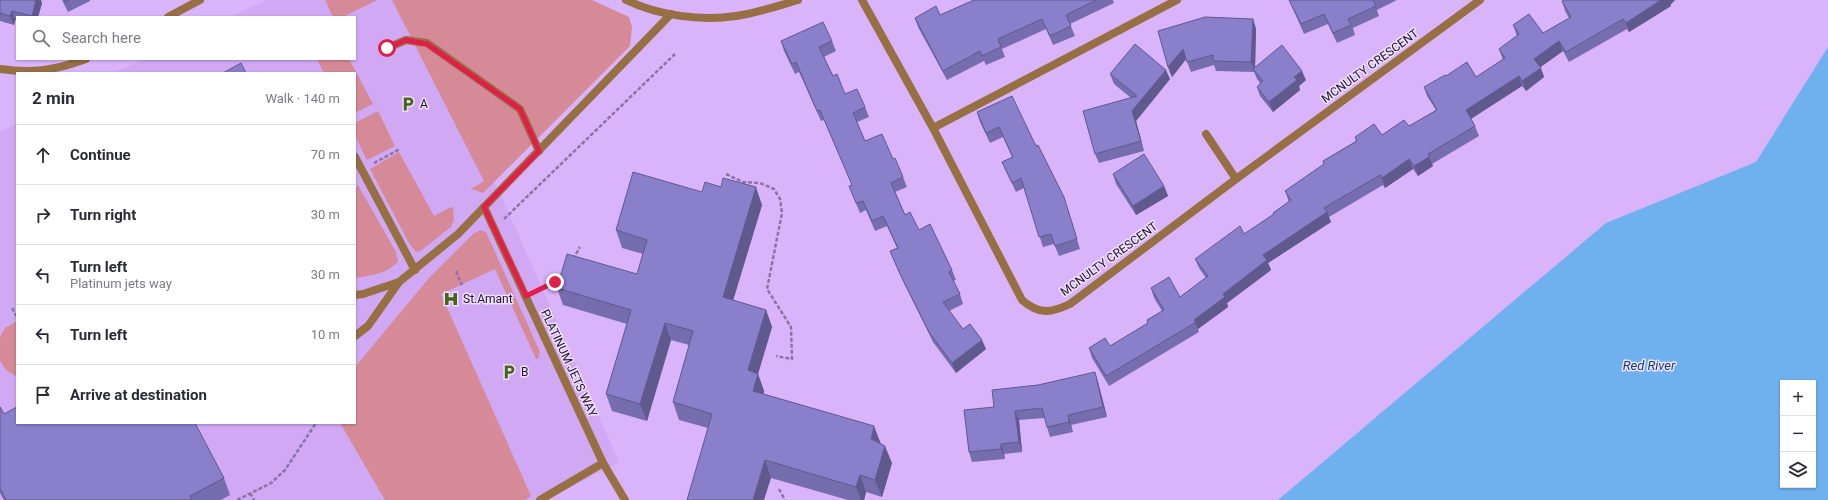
<!DOCTYPE html>
<meta charset="utf-8">
<style>
body{margin:0;font-family:Roboto,sans-serif;background:#f7f7f7;color:#2b2b33}
.controls{position:absolute;right:12px;bottom:12px;display:grid;overflow:hidden;border-radius:0px;box-shadow:0 1px 3px #0004}
.controls button{width:36px;height:36px;display:grid;place-items:center;padding:0;border:0;border-bottom:1px solid #e1e1e2;background:#fff;color:#2b2b33;font:20px sans-serif}
.stop{position:absolute;width:12px;height:12px;margin:-9px;border:3px solid #e11d48;border-radius:50%;background:#fff}
.stop.end{background:#e11d48;border-color:#fff;box-shadow:0 1px 4px #0008}
.list{margin:0;padding:0;list-style:none}
h2{display:flex;justify-content:space-between;align-items:center;height:52px;margin:0;padding:0 16px;font-size:17px}
h2 small{font-size:13px;font-weight:400;color:#7c7c81}
.list li{display:grid;grid-template-columns:26px 1fr auto;gap:12px;align-items:center;box-sizing:border-box;height:60px;padding:0 16px;border-top:1px solid #e1e1e2}
.list b{display:block;font-size:15px;white-space:nowrap}
.list p{margin:0;font-size:13px;white-space:nowrap;color:#7c7c81}
.list em{font-size:13px;font-style:normal;color:#7c7c81}
.icon{flex:none;width:22px;height:22px;fill:none;stroke:currentColor;stroke-width:2;stroke-linecap:round;stroke-linejoin:round}
.map{position:relative;flex:none;width:1828px;height:500px;overflow:hidden}
.search{position:absolute;background:#fff;box-shadow:0 1px 3px #0004;left:16px;top:16px;width:340px;height:44px;display:flex;align-items:center;gap:10px;box-sizing:border-box;padding:0 14px;border-radius:0px;color:#7c7c81;font-size:15px}
.panel{position:absolute;background:#fff;box-shadow:0 1px 3px #0004;left:16px;top:72px;width:340px;height:352px;border-radius:0px}
.map>svg:first-child{display:block}
.built{fill:#d0a8f4}
.green{fill:#d68a97}
.water{fill:#6fb0ee;fill-rule:evenodd}
.lines{fill:none;stroke-linecap:round;stroke-linejoin:round}
.path{stroke:#8e72a7;stroke-width:2.5;stroke-dasharray:4 2;stroke-linecap:butt}
.service{stroke:#966f43;stroke-width:8}
.minor{stroke:#966f43;stroke-width:8}
.tertiary{stroke:#966f43;stroke-width:8}
.wall{fill:#766daf}
.shaded-wall{fill:#60598e}
.building{fill:#897fcb;stroke:#60598e}
.route{stroke:#e11d48;stroke-width:5}
.labels{text-anchor:middle;dominant-baseline:central;stroke-width:3;stroke-linejoin:round;paint-order:stroke}
.street-label{font-size:12px;fill:#20122c;stroke:#efe0fd}
.poi-label{font-size:12px;fill:#20122c;stroke:#efe0fd;text-anchor:start}
.water-label{font-size:13px;font-style:italic;fill:#14436b;stroke:#efe0fd}
</style>
<div class="map">
<svg width="1828" height="500" viewBox="0 0 1828 500">
<rect width="100%" height="100%" fill="#dab4fb"/>
<!-- built -->
<polygon class="built" points="267,0 555,0 492,175 619,462 546,500 0,500 0,132 17,123 17,423 355,423 355,73 114,73 143,59 355,59 355,17 230,17"/>
<!-- green -->
<g class="green">
<polygon points="325,0 377,0 343,17 333,17"/>
<polygon points="392,0 592,0 629,17 632,27 630,46 483,193 471,189 484,181"/>
<polygon points="317,59 349,59 373,104 355,113 355,73 324,73"/>
<polygon points="378,111 395,146 367,160 355,136 355,123"/>
<polygon points="399,152 434,216 451,207 453,208 454,220 451,227 419,252 415,251 409,243 370,169"/>
<path d="M 358,185 L 396,252 L 398,261 C 390,273 369,276 355,278 L 355,188 Z"/>
<polygon points="480,230 486,232 540,352 538,359 536,359 495,269 441,294 531,496 525,500 385,500 340,423 355,423 355,367 429,278 473,234"/>
<polygon points="17,321 17,377 5,369 0,360 0,337 5,328"/>
</g>
<!-- water -->
<path class="water" d="M 1828,47 L 1828,500 L 1278,500 L 1606,223 L 1756,162 ZM 1783,383 L 1813,383 L 1813,485 L 1783,485 Z"/>
<g class="lines">
<!-- path -->
<g class="path">
<polyline points="374,163 400,149"/>
<polyline points="726,174 743,182 760,183 774,189 780,199 782,213 767,289 791,327 792,359 776,356"/>
<polyline points="504,219 675,54"/>
<polyline points="573,259 580,247"/>
<polyline points="456,271 462,285"/>
<polyline points="537,291 555,282 562,274"/>
<polyline points="12,308 17,317"/>
<polyline points="779,489 785,500"/>
<polyline points="250,493 254,500"/>
<polyline points="237,500 271,483 285,470 316,423"/>
</g>
<!-- service -->
<g class="service">
<polyline points="387,48 406,40 427,43 520,109 539,151"/>
<polyline points="933,128 1177,0"/>
<polyline points="355,157 415,270"/>
<polyline points="603,463 625,500"/>
</g>
<!-- minor -->
<g class="minor">
<path d="M 862,0 L 933,128 L 1022,300 C 1039,315 1051,313 1070,304 L 1236,179 L 1480,0"/>
<polyline points="168,17 200,0"/>
<path d="M 0,69 C 32,74 56,70 86,59"/>
<polyline points="1206,134 1236,179"/>
<polyline points="484,207 603,463 540,500"/>
<polyline points="355,295 363,294 399,282"/>
<polyline points="355,336 368,326 399,282 458,234 671,14"/>
</g>
<!-- tertiary -->
<path class="tertiary" d="M 626,0 C 659,16 701,21 736,16 C 757,13 778,6 798,0"/>
</g>
<!-- wall -->
<g class="wall">
<polygon points="0,0 42,3 38,17 17,17 17,21 15,20 14,25 0,21"/>
<polygon points="62,0 90,0 90,1 68,12"/>
<polygon points="974,0 1113,0 1114,3 1070,24 1075,36 1053,45 1046,29 1002,49 1005,57 986,65 984,61 947,80 918,27 915,18 940,15"/>
<polygon points="1289,0 1397,0 1377,10 1379,16 1353,28 1355,35 1337,43 1328,24 1304,34"/>
<polygon points="1564,0 1675,0 1670,5 1671,6 1629,32 1627,29 1569,62 1563,51 1540,67 1544,77 1526,91 1522,86 1471,119 1475,126 1479,136 1432,164 1433,166 1418,176 1413,169 1385,188 1383,185 1329,217 1331,222 1268,263 1271,270 1227,303 1228,307 1198,329 1199,332 1109,386 1092,358 1089,348 1110,346 1148,323 1147,320 1162,311 1154,298 1151,288 1180,297 1206,278 1199,268 1195,259 1244,234 1274,214 1273,213 1289,202 1285,191 1324,164 1323,161 1356,141 1355,137 1382,135 1409,126 1436,110 1427,96 1424,87 1446,76 1476,77 1503,60 1499,49 1517,36 1513,25 1543,33 1569,18 1565,11 1562,1"/>
<polygon points="1253,19 1256,29 1255,67 1306,80 1299,86 1300,90 1273,112 1260,96 1257,87 1260,83 1257,79 1254,72 1216,71 1214,65 1191,72 1186,59 1172,77 1168,67"/>
<polygon points="781,41 832,41 836,51 824,57 833,76 845,94 865,107 869,117 857,122 865,141 893,159 903,177 907,187 895,192 905,215 919,230 952,270 956,280 953,281 960,294 963,304 949,311 963,329 986,349 956,373 933,342 904,283 890,251 897,248 887,226 875,231 866,210 860,213 849,186 852,185 824,120 821,121 799,72 795,74 784,51"/>
<polygon points="1110,74 1170,79 1136,121 1144,151 1099,163 1095,154 1131,98 1114,84"/>
<polygon points="977,112 1036,146 1067,207 1080,249 1059,256 1054,244 1043,247 1024,188 1016,192 1006,171 1002,162 1012,157 1003,137 990,143 980,122"/>
<polygon points="1113,174 1164,186 1168,196 1136,215 1116,184"/>
<polygon points="702,192 762,205 733,300 766,310 772,327 758,374 764,391 764,394 881,444 892,463 882,497 866,492 864,500 848,500 771,478 708,428 679,420 673,402 689,345 671,340 647,421 612,411 606,394 627,324 563,305 557,288 637,274 643,254 622,248 616,230"/>
<polygon points="1098,382 1107,417 1071,425 1073,432 1050,437 1047,427 1045,418 1019,420 1022,452 1004,454 1005,459 972,462 969,452 994,407"/>
<polygon points="0,407 4,414 224,478 230,495 221,500 4,500 0,493"/>
</g>
<!-- shaded-wall -->
<g class="shaded-wall">
<polygon points="36,0 41,0 42,3 38,17 32,17"/>
<polygon points="1661,0 1675,0 1670,5 1671,6 1629,32 1626,23"/>
<polygon points="12,11 15,20 14,25 10,16"/>
<polygon points="1253,19 1256,29 1255,71 1251,62"/>
<polygon points="1559,41 1563,51 1538,69 1534,59"/>
<polygon points="1183,49 1187,58 1172,77 1168,67"/>
<polygon points="1541,68 1544,77 1526,91 1522,81"/>
<polygon points="1166,70 1170,79 1136,121 1144,151 1132,111"/>
<polygon points="1302,71 1306,80 1299,86 1300,90 1273,112 1269,102 1294,77"/>
<polygon points="1519,76 1522,86 1469,120 1466,110"/>
<polygon points="1429,157 1433,166 1418,176 1414,166"/>
<polygon points="1409,159 1413,169 1385,188 1382,178"/>
<polygon points="1164,186 1168,196 1136,215 1133,206"/>
<polygon points="756,187 762,205 729,314 723,297"/>
<polygon points="1327,212 1331,222 1268,263 1271,270 1227,303 1228,307 1198,329 1194,320 1223,294 1263,255"/>
<polygon points="766,310 772,327 758,374 764,391 759,408 753,391 748,370"/>
<polygon points="665,323 671,340 647,421 640,404"/>
<polygon points="982,340 986,349 956,373 952,363"/>
<polygon points="1095,372 1098,382 1107,417 1103,407"/>
<polygon points="1015,411 1019,420 1022,452 1019,442"/>
<polygon points="1068,415 1071,425 1073,432 1069,422"/>
<polygon points="874,426 881,444 871,439"/>
<polygon points="1001,444 1004,454 1005,459 1001,449"/>
<polygon points="885,446 892,463 882,497 875,480"/>
<polygon points="765,460 771,478 764,500 753,500"/>
<polygon points="860,475 866,492 864,500 861,500 856,487"/>
</g>
<!-- building -->
<g class="building">
<polygon points="0,0 36,0 32,16 12,11 10,16 0,13"/>
<polygon points="64,0 69,0 65,2"/>
<polygon points="974,0 1096,0 1066,15 1071,26 1050,36 1042,19 998,39 1001,47 982,56 980,51 943,71 915,18 936,6 940,15"/>
<polygon points="1289,0 1373,0 1376,6 1348,19 1351,25 1333,33 1324,14 1301,24"/>
<polygon points="1564,0 1661,0 1626,23 1623,19 1566,52 1559,41 1534,59 1541,68 1522,81 1519,76 1466,110 1475,126 1428,154 1429,157 1414,166 1409,159 1382,178 1380,175 1324,208 1327,212 1263,255 1267,260 1223,294 1225,297 1194,320 1196,322 1106,376 1089,348 1105,338 1110,346 1148,323 1147,320 1164,310 1151,288 1169,277 1180,297 1208,276 1195,259 1240,226 1244,234 1274,214 1273,213 1291,200 1285,191 1324,164 1323,161 1357,141 1355,137 1374,124 1382,135 1404,120 1409,126 1437,110 1424,87 1445,75 1446,76 1467,62 1476,77 1505,58 1499,49 1519,34 1513,25 1529,14 1543,33 1571,17 1562,1"/>
<polygon points="1205,17 1253,19 1251,62 1213,61 1213,55 1187,62 1183,49 1168,67 1158,31"/>
<polygon points="823,22 832,41 819,47 833,76 837,74 845,94 857,89 865,107 853,113 865,141 882,134 893,159 895,158 903,177 891,183 905,215 910,212 919,230 930,224 952,270 949,272 960,294 943,302 963,329 970,324 982,340 952,363 929,332 900,274 890,251 898,248 883,216 872,221 863,201 856,203 849,186 852,185 820,110 817,111 796,62 792,64 781,41"/>
<polygon points="1135,44 1166,70 1132,111 1141,141 1095,154 1083,111 1137,96 1110,74"/>
<polygon points="1282,45 1302,71 1294,77 1297,80 1269,102 1257,87 1263,81 1253,69"/>
<polygon points="241,63 246,73 223,73"/>
<polygon points="1012,96 1036,146 1038,145 1064,197 1077,239 1055,246 1051,234 1039,237 1021,178 1012,183 1002,162 1013,157 999,127 986,133 977,112"/>
<polygon points="1144,154 1164,186 1133,206 1113,174"/>
<polygon points="633,172 702,192 705,182 721,187 723,178 756,187 723,297 766,310 748,370 758,374 753,391 874,426 871,439 885,446 875,480 860,475 856,487 765,460 753,500 687,500 712,414 673,402 693,331 665,323 640,404 606,394 631,310 557,288 567,254 637,274 647,240 616,230"/>
<polygon points="1095,372 1103,407 1068,415 1069,422 1047,427 1042,408 1015,411 1019,442 1001,444 1001,449 969,452 964,410 994,407 992,390 1038,385"/>
<polygon points="0,407 4,414 17,407 17,423 195,423 224,478 190,496 192,500 6,500 0,488"/>
</g>
<g class="lines">
<!-- route -->
<polyline class="route" points="387,48 406,40 427,44 520,109 539,151 484,207 526,296 555,282"/>
</g>
<!-- icons -->
<defs>
<g id="parking-bare" transform="scale(1.2)"><path d="M-3.5-5.5H1a3.5 3.5 0 0 1 0 7H-1V5.5H-3.5ZM-1-3.4V-.6H.8a1.4 1.4 0 0 0 0-2.8Z" fill="#476519" stroke="#efe0fd" stroke-width="2.5" paint-order="stroke"/></g>
<g id="hospital-bare" transform="scale(1.2)"><path d="M-5-5h3v3.5h4V-5h3V5h-3V1.5h-4V5h-3Z" fill="#476519" stroke="#efe0fd" stroke-width="2.5" paint-order="stroke"/></g>
</defs>
<g fill-rule="evenodd">
<use href="#parking-bare" x="408" y="104"/>
<use href="#hospital-bare" x="451" y="299"/>
<use href="#parking-bare" x="509" y="372"/>
</g>
<g class="labels">
<!-- street labels -->
<g class="street-label">
<text transform="translate(1370 66) rotate(-36)">MCNULTY CRESCENT</text>
<text transform="translate(1109 259) rotate(-36)">MCNULTY CRESCENT</text>
<text transform="translate(569 363) rotate(65)">PLATINUM JETS WAY</text>
</g>
<!-- poi labels -->
<g class="poi-label">
<text x="420" y="104">A</text>
<text x="463" y="299">St.Amant</text>
<text x="521" y="372">B</text>
</g>
<!-- water labels -->
<g class="water-label">
<text x="1649" y="365">Red River</text>
</g>
</g>
</svg>
<div class="controls">
<button>+</button>
<button>−</button>
<button><svg class="icon" aria-label="layers" viewBox="0 0 24 24"><path d="M12 4l9 5-9 5-9-5zM3 14l9 5 9-5"/></svg></button>
</div>
<div class="stop" style="left:387px;top:48px"></div>
<div class="stop end" style="left:555px;top:282px"></div>
<div class="search"><svg class="icon" aria-label="search" viewBox="0 0 24 24"><circle cx="10" cy="10" r="6"/><path d="M15 15l6 6"/></svg>Search here</div>
<section class="panel">
<h2>2 min<small>Walk · 140 m</small></h2>
<ul class="list">
<li><svg class="icon" aria-label="ahead" viewBox="0 0 24 24"><path d="M12 20V5M6 11l6-6 6 6"/></svg><div><b>Continue</b></div><em>70 m</em></li>
<li><svg class="icon" aria-label="right" viewBox="0 0 24 24"><path d="M7 20v-9h11M14 6l5 5-5 5"/></svg><div><b>Turn right</b></div><em>30 m</em></li>
<li><svg class="icon" aria-label="left" viewBox="0 0 24 24"><path d="M17 20v-9H6M10 6l-5 5 5 5"/></svg><div><b>Turn left</b><p>Platinum jets way</p></div><em>30 m</em></li>
<li><svg class="icon" aria-label="left" viewBox="0 0 24 24"><path d="M17 20v-9H6M10 6l-5 5 5 5"/></svg><div><b>Turn left</b></div><em>10 m</em></li>
<li><svg class="icon" aria-label="arrive" viewBox="0 0 24 24"><path d="M6 21V4h12l-3 4 3 4H6"/></svg><div><b>Arrive at destination</b></div></li>
</ul>
</section>
</div>
